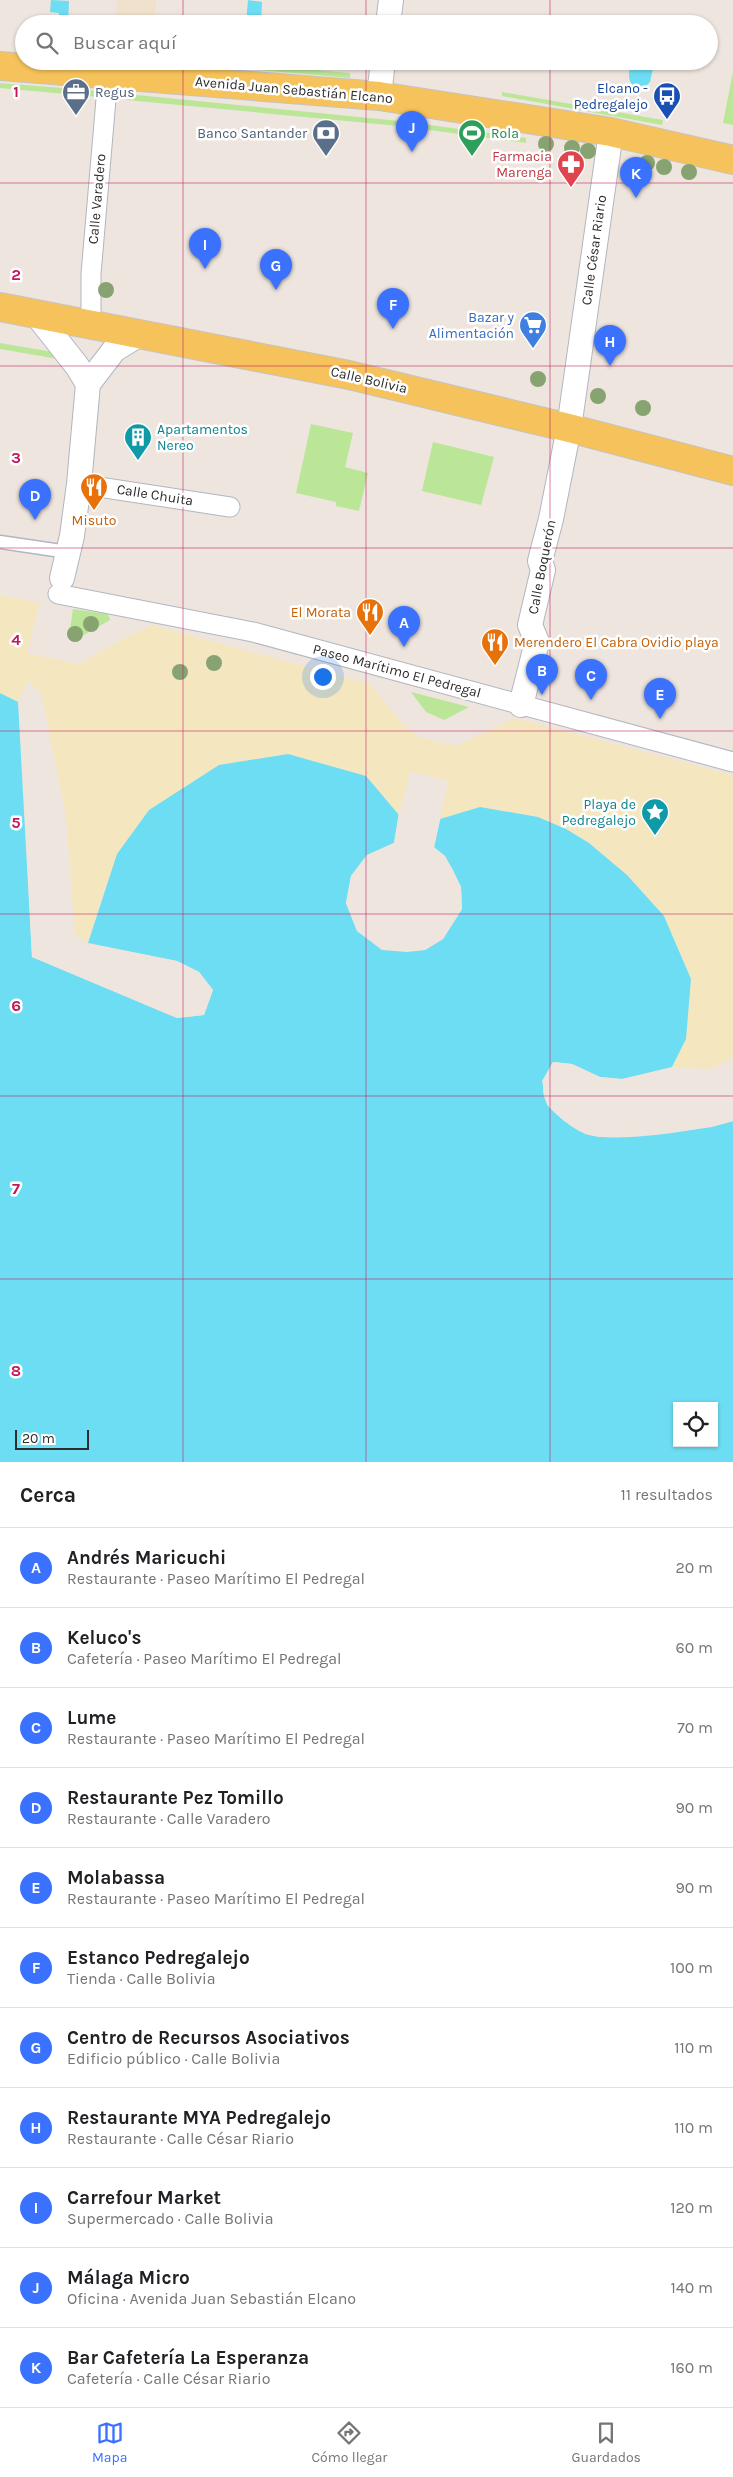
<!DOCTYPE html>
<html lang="es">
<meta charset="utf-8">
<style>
body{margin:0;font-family:Karla,sans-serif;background:#f6f6f6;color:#202124}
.controls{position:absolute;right:15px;bottom:15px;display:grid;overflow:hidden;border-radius:0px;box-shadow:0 1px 4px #0004}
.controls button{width:45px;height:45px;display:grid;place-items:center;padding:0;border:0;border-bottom:1px solid #e0e0e0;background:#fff;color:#202124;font:25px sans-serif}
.scale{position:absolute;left:15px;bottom:12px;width:74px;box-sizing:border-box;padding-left:5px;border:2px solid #2c2c2c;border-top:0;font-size:14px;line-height:18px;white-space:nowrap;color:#2c2c2c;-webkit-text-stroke:4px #fff;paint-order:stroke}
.you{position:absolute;left:322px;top:676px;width:18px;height:18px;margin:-12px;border:4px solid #fff;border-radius:50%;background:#1a73e8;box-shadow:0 0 0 8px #1a73e833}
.badge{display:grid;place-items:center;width:32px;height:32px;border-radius:50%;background:#3a72ff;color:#fff;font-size:16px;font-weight:700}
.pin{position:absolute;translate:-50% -41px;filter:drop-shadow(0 1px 2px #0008)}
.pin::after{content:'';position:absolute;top:26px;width:18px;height:15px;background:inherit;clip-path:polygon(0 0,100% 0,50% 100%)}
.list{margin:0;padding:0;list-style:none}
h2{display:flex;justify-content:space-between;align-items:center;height:65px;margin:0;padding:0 20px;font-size:21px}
h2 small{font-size:16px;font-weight:400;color:#757577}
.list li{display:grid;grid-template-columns:32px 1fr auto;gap:15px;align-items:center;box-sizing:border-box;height:80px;padding:0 20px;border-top:1px solid #e0e0e0}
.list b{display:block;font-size:19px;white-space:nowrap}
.list p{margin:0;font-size:16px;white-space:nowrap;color:#757577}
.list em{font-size:16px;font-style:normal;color:#757577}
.icon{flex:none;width:28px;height:28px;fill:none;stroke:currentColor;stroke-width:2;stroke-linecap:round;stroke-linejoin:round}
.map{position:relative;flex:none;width:733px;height:1462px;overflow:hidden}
.search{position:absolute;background:#fff;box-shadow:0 1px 4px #0004;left:15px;right:15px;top:15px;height:55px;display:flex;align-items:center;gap:12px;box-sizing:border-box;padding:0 18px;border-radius:28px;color:#757577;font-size:19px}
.sheet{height:945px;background:#fff}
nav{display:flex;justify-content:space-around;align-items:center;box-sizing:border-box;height:70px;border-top:1px solid #e0e0e0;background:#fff;font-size:14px;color:#757577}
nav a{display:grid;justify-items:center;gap:2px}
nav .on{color:#3a72ff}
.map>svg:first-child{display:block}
.education{fill:#f0e1cd}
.green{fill:#bbe698}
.sand{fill:#f4e7c0}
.water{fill:#6dddf3;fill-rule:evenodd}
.pier{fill:#eee5de}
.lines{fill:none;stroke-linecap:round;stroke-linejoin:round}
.service-casing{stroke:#b2b6c0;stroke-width:15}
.pedestrian-casing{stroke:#b2b6c0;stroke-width:21}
.minor-casing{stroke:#b2b6c0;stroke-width:26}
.primary-casing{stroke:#c4c4c4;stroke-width:30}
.service{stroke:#fff;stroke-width:12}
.pedestrian{stroke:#fff;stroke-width:19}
.minor{stroke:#fff;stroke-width:24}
.primary{stroke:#f6c25b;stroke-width:28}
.tree{fill:#87a371}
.grid{fill:none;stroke:#c2185b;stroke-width:1;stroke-opacity:0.55}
.labels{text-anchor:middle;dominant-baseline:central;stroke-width:5;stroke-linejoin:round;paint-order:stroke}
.transit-label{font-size:14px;fill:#164399;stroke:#fff;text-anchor:end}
.street-label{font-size:14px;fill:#2c2c2c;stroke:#fff}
.service-label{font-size:14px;fill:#4e5e75;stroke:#fff;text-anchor:start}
.leisure-label{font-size:14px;fill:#27864d;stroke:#fff;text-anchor:start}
.health-label{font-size:14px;fill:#be3a42;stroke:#fff;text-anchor:end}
.shop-label{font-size:14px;fill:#366cbe;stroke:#fff;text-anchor:end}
.culture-label{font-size:14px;fill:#0d838f;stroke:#fff;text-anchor:start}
.food-label{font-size:14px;fill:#c56008;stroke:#fff}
.grid-label{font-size:16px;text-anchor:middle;font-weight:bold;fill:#c2185b;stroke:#fff;stroke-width:5;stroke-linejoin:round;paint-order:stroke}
</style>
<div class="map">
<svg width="733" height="1462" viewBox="0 0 733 1462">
<rect width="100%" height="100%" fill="#eee5de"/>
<!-- education -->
<polygon class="education" points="117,0 156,0 154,24 116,24"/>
<!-- green -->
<g class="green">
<polygon points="213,61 350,73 350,78 168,62"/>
<polygon points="733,72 733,125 723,123"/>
<polygon points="0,83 99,91 99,97 0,88"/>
<polygon points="502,92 663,120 662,125 502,96"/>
<polygon points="117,93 399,121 526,138 526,143 399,126 116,99"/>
<polygon points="0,343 59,353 58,359 0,349"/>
<polygon points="311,424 353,433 345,467 368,473 359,511 336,506 336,502 296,493"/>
<polygon points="433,442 494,457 481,505 422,491"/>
<polygon points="73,609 108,614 110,620 77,639 69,637"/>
<polygon points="411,692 469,707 444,720 426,712"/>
</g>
<!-- sand -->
<polygon class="sand" points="0,595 40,603 27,653 79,664 119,641 152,625 370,684 405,727 419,737 456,746 515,718 733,775 733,1057 711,1069 672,1067 686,1039 664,916 627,875 589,843 538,817 480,807 440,819 448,781 410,771 399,815 366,776 288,754 219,765 106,884 88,943 75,935 66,816 41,693 28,681 18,702 0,693"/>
<!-- water -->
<g class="water">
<polygon points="51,0 69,1 68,24 59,24 59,13 50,12"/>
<polygon points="248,0 262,2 261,24 246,24"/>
<path d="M 631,61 L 654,64 L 650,82 L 644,88 C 626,88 628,75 631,61 Z"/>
<path d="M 0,693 L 18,702 L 32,957 L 177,1018 L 204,1015 L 213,990 L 199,972 L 177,961 L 88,943 L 117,854 L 149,810 L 219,765 L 288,754 L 366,776 L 399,815 L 394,843 L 367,855 L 351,876 L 346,903 L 357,931 L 383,950 L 425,950 L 443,939 L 462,909 L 461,887 L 453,870 L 445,856 L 434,848 L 440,819 L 480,807 L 538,817 L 566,829 L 589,843 L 627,875 L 664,916 L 691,979 L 686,1039 L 672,1067 L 622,1079 L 600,1077 L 572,1064 L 553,1062 C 542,1081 537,1096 555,1113 C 564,1121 575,1130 586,1134 C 614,1144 703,1130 733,1121 L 733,1462 L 0,1462 ZM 677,1406 L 714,1406 L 714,1443 L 677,1443 Z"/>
</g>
<!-- pier -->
<g class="pier">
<polygon points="19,700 34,955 177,1015 202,1013 210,990 197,974 177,963 87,945 85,943 177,961 199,972 213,990 204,1015 177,1018 32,957"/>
<polygon points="399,812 401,815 396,845 369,857 353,877 348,902 359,929 383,948 407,950 424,948 441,937 459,908 458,888 451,872 443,857 431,848 438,818 441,816 434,847 445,856 461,887 462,909 443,939 425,950 407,952 382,950 357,931 346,903 351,876 367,855 394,843"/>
<polygon points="553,1062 572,1064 600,1077 622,1079 675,1067 646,1077 622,1081 600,1080 572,1066 554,1065 545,1081 549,1104 565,1119 586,1132 600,1135 667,1131 712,1125 733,1119 733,1121 712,1127 667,1133 600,1137 585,1134 564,1121 547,1105 542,1081"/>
</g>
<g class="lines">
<!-- service casing -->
<g class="service-casing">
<polyline id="service" points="0,542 68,552"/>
</g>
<!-- pedestrian casing -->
<g class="pedestrian-casing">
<g id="pedestrian">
<polyline points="91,323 91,274 108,76"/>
<polyline points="79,484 230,507"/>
<polyline points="58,594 253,632 733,762"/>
</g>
</g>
<!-- minor casing -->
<g class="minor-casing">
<g id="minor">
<polyline points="388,24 391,0"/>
<polyline points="379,96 383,61"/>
<polyline points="36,314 77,366 88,384 79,484 72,536 62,578"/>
<polyline points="88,384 114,350 140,334"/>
<polyline points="521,705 537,642 530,625 543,570 540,561 551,519 569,428 611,132"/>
</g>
</g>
<!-- primary casing -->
<g class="primary-casing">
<g id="primary">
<polyline points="0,66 379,96 611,132 733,160"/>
<polyline points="0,307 349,375 569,428 733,471"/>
</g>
</g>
<!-- service -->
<use href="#service" class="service"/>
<!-- pedestrian -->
<use href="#pedestrian" class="pedestrian"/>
<!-- minor -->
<use href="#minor" class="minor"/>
<!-- primary -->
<use href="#primary" class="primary"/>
</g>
<!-- trees -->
<g class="tree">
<circle cx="546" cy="144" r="8"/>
<circle cx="572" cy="148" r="8"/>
<circle cx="588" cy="151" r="8"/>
<circle cx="647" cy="163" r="8"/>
<circle cx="664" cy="167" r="8"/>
<circle cx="689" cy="172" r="8"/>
<circle cx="106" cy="290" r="8"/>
<circle cx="538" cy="379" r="8"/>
<circle cx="598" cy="396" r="8"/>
<circle cx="643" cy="408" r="8"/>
<circle cx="91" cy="624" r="8"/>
<circle cx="75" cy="634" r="8"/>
<circle cx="214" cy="663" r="8"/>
<circle cx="180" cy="672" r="8"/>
</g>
<!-- grid -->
<path class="grid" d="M 183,0 L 183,24M 366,0 L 366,24M 550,0 L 550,24M 183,61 L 183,1462M 366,61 L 366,1462M 550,61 L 550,1462M 0,183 L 733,183M 0,366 L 733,366M 0,548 L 733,548M 0,731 L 733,731M 0,914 L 733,914M 0,1096 L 733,1096M 0,1279 L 733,1279"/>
<!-- icons -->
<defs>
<g id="office-pin" transform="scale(1.4375)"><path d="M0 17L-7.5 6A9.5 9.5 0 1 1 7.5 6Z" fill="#5c6f8a" stroke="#fff"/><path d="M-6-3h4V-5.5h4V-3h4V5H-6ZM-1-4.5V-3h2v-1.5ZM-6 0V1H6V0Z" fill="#fff"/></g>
<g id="bus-pin" transform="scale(1.4375)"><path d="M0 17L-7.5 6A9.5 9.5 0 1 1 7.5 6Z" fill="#1a4fb4" stroke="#fff"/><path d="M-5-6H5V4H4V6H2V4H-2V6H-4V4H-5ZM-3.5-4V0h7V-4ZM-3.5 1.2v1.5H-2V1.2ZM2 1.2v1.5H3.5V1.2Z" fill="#fff"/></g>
<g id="bank-pin" transform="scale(1.4375)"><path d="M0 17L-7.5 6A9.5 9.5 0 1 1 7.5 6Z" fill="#5c6f8a" stroke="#fff"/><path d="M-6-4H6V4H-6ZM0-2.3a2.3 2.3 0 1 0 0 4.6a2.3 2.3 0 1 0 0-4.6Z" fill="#fff"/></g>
<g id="stadium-pin" transform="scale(1.4375)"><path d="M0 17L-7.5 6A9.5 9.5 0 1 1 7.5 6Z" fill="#2e9e5b" stroke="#fff"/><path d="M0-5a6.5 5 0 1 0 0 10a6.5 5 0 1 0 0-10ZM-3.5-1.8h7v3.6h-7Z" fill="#fff"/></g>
<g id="pharmacy-pin" transform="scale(1.4375)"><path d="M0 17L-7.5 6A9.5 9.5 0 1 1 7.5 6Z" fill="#e0444e" stroke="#fff"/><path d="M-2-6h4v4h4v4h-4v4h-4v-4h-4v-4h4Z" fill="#fff"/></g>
<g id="supermarket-pin" transform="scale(1.4375)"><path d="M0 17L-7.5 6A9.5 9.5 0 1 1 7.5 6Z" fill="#3f7fe0" stroke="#fff"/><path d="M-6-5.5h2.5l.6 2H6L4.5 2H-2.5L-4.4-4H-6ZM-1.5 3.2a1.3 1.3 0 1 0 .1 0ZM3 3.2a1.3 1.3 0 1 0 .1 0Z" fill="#fff"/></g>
<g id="building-pin" transform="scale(1.4375)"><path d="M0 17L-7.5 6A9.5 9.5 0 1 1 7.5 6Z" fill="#0f9aa8" stroke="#fff"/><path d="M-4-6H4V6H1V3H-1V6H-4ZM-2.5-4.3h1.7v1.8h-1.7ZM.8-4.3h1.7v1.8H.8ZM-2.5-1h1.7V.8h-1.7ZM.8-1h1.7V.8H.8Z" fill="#fff"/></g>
<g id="restaurant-pin" transform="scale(1.4375)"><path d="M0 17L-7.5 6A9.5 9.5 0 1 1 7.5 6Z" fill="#e8710a" stroke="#fff"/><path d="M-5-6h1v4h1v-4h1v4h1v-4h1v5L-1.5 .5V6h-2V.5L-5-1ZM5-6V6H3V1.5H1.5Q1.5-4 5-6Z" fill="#fff"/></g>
<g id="sight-pin" transform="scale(1.4375)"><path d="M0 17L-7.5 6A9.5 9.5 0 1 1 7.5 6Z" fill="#0f9aa8" stroke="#fff"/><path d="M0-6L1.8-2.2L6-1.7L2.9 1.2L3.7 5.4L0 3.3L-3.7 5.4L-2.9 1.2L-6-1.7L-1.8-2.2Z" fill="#fff"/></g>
</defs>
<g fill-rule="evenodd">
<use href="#office-pin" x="76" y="92"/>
<use href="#bus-pin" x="667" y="96"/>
<use href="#bank-pin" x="326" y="133"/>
<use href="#stadium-pin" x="472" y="133"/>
<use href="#pharmacy-pin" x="571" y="164"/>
<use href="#supermarket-pin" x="533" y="325"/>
<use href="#building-pin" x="138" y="437"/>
<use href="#restaurant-pin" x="94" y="487"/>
<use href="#restaurant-pin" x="370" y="612"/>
<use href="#restaurant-pin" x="495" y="642"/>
<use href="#sight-pin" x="655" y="812"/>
</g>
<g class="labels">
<!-- transit labels -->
<g class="transit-label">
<text x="648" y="88">Elcano -<tspan x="648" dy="16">Pedregalejo</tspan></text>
</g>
<!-- street labels -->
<g class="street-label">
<text transform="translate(294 90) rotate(5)">Avenida Juan Sebastián Elcano</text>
<text transform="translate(97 199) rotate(-85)">Calle Varadero</text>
<text transform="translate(594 250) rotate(-82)">Calle César Riario</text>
<text transform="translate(369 380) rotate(13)">Calle Bolivia</text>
<text transform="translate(155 495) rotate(9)">Calle Chuita</text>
<text transform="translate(542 567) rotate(-79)">Calle Boquerón</text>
<text transform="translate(397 671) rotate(15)">Paseo Marítimo El Pedregal</text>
</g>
<!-- service labels -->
<g class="service-label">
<text x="95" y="92">Regus</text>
<text x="307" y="133" text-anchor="end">Banco Santander</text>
</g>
<!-- leisure labels -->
<g class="leisure-label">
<text x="491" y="133">Rola</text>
</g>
<!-- health labels -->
<g class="health-label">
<text x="552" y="156">Farmacia<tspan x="552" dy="16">Marenga</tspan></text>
</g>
<!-- shop labels -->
<g class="shop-label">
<text x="514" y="317">Bazar y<tspan x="514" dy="16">Alimentación</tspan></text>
</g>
<!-- culture labels -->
<g class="culture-label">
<text x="157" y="429">Apartamentos<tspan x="157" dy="16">Nereo</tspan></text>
<text x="636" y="804" text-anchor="end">Playa de<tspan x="636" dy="16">Pedregalejo</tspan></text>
</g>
<!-- food labels -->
<g class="food-label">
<text x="94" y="520">Misuto</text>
<text x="351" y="612" text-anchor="end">El Morata</text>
<text x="514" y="642" text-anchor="start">Merendero El Cabra Ovidio playa</text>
</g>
</g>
<g class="grid-label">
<text x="16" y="97">1</text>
<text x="16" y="280">2</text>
<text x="16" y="463">3</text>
<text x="16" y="645">4</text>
<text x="16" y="828">5</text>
<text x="16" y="1011">6</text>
<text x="16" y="1194">7</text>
<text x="16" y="1376">8</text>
</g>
</svg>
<div class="controls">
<button><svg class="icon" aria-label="locate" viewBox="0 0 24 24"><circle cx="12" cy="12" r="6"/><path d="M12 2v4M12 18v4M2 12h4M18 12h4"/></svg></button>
</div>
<div class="scale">20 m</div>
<div class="you"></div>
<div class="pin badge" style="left:404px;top:647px">A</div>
<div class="pin badge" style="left:542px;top:695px">B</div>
<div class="pin badge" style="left:591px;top:700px">C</div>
<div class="pin badge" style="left:35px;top:520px">D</div>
<div class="pin badge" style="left:660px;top:719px">E</div>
<div class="pin badge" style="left:393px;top:329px">F</div>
<div class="pin badge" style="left:276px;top:290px">G</div>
<div class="pin badge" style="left:610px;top:366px">H</div>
<div class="pin badge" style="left:205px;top:269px">I</div>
<div class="pin badge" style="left:412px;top:152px">J</div>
<div class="pin badge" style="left:636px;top:198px">K</div>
<div class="search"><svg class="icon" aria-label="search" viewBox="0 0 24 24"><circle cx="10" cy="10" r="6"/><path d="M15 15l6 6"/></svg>Buscar aquí</div>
</div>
<section class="sheet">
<h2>Cerca<small>11 resultados</small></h2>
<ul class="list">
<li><span class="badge">A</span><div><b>Andrés Maricuchi</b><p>Restaurante · Paseo Marítimo El Pedregal</p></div><em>20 m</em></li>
<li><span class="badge">B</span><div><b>Keluco's</b><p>Cafetería · Paseo Marítimo El Pedregal</p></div><em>60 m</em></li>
<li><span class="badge">C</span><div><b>Lume</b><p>Restaurante · Paseo Marítimo El Pedregal</p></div><em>70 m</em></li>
<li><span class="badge">D</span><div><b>Restaurante Pez Tomillo</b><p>Restaurante · Calle Varadero</p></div><em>90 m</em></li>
<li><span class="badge">E</span><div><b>Molabassa</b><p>Restaurante · Paseo Marítimo El Pedregal</p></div><em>90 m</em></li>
<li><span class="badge">F</span><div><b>Estanco Pedregalejo</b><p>Tienda · Calle Bolivia</p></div><em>100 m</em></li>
<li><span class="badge">G</span><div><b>Centro de Recursos Asociativos</b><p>Edificio público · Calle Bolivia</p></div><em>110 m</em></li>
<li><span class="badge">H</span><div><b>Restaurante MYA Pedregalejo</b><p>Restaurante · Calle César Riario</p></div><em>110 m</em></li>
<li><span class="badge">I</span><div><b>Carrefour Market</b><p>Supermercado · Calle Bolivia</p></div><em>120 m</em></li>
<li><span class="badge">J</span><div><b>Málaga Micro</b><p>Oficina · Avenida Juan Sebastián Elcano</p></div><em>140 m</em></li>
<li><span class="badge">K</span><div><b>Bar Cafetería La Esperanza</b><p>Cafetería · Calle César Riario</p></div><em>160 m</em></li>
</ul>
</section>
<nav>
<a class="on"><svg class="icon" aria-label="map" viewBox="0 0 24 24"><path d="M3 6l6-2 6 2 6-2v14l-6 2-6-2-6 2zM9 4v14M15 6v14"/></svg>Mapa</a>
<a><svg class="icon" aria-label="directions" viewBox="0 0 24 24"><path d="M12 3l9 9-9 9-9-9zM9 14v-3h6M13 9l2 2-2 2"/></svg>Cómo llegar</a>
<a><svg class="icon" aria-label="saved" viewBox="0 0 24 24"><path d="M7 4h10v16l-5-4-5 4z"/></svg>Guardados</a>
</nav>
